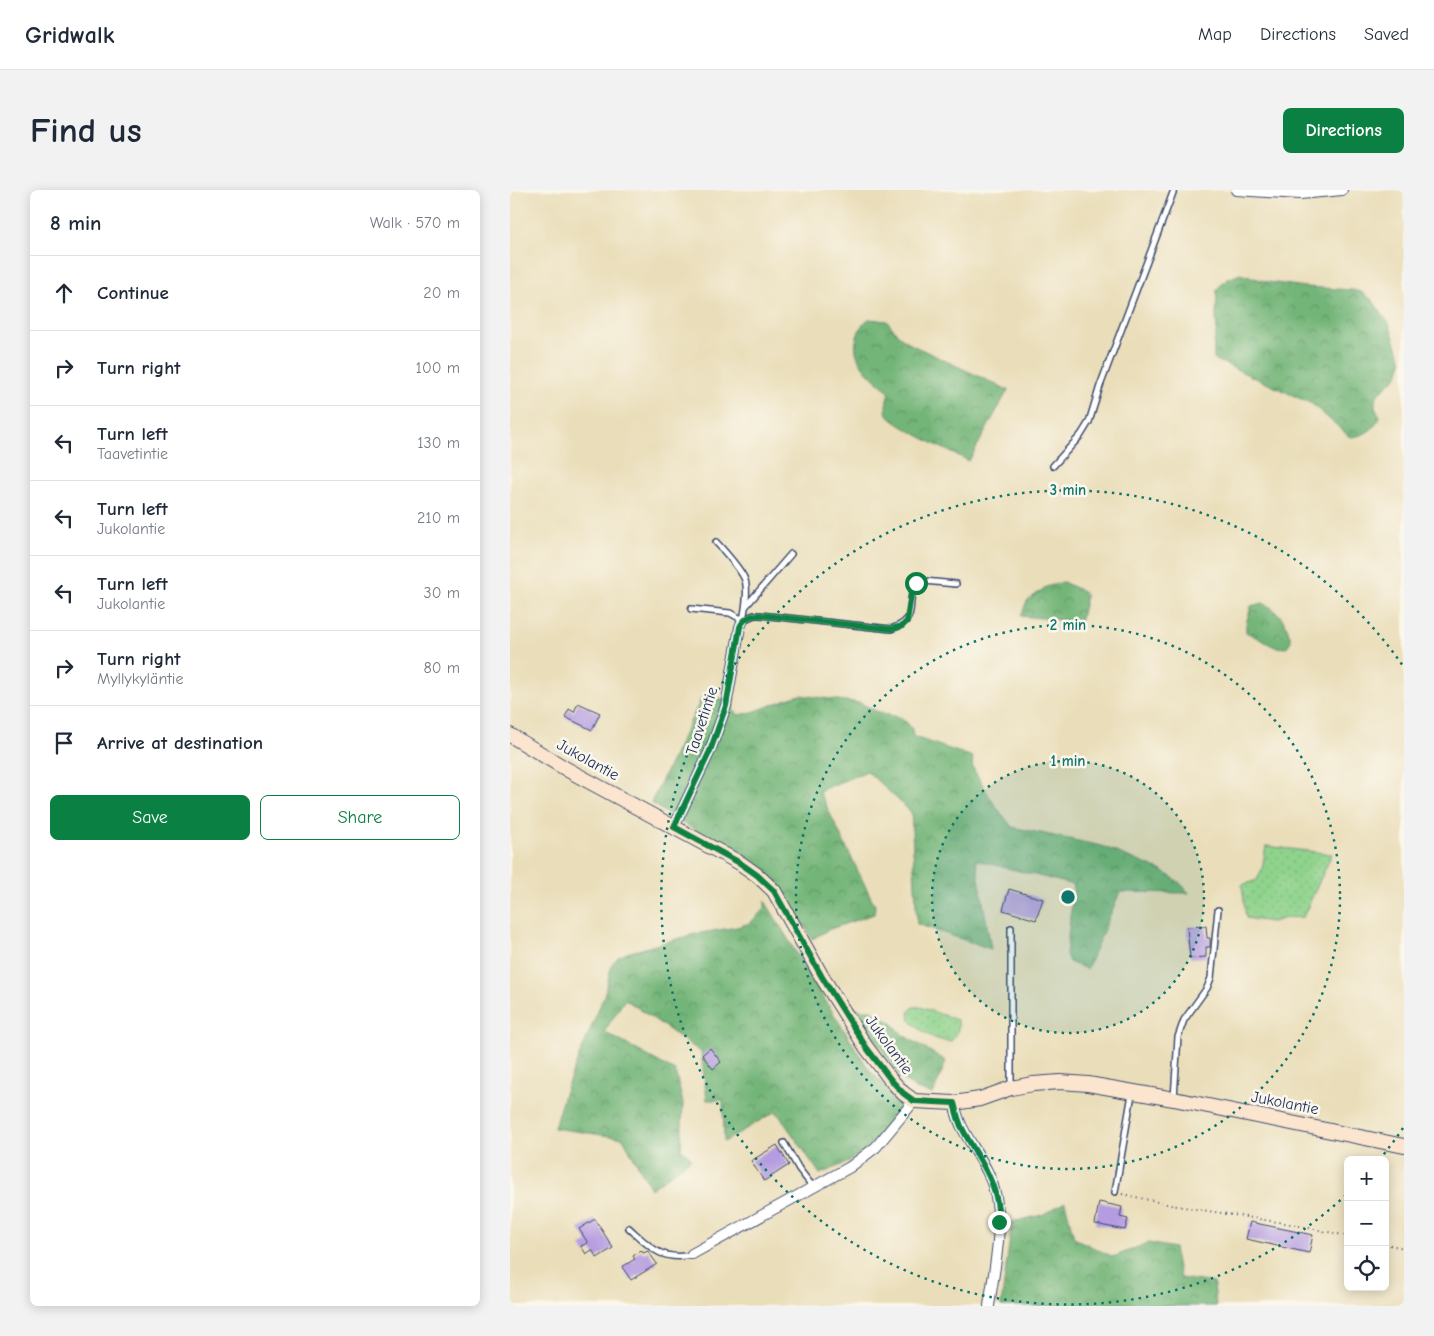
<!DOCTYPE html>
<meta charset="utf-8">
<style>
body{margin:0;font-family:"Comic Neue",sans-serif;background:#f2f2f3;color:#1f2937}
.controls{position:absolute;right:15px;bottom:15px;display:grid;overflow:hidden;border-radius:8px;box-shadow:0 2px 12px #0003}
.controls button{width:45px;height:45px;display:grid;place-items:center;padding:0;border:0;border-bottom:1px solid #e0e1e3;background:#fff;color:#1f2937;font:25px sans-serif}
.stop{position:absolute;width:15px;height:15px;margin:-11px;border:4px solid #0b8043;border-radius:50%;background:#fff}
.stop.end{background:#0b8043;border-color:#fff;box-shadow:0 1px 5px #0008}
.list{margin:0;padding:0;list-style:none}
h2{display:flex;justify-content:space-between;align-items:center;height:65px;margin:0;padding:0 20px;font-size:21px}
h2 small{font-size:16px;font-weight:400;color:#747a83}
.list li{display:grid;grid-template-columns:32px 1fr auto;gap:15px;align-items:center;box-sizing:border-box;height:75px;padding:0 20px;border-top:1px solid #e0e1e3}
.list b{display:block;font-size:19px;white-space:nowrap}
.list p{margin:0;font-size:16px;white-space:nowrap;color:#747a83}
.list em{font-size:16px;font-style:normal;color:#747a83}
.actions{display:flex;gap:10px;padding:15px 20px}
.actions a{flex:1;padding:11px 0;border:1px solid #0b8043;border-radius:8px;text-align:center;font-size:18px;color:#0b8043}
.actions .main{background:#0b8043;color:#fff}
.icon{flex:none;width:28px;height:28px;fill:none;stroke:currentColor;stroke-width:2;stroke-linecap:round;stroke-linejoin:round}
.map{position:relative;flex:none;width:894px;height:1116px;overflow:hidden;border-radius:8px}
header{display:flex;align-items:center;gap:30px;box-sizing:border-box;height:70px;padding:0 25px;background:#fff;border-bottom:1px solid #e0e1e3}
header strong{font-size:24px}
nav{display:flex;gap:28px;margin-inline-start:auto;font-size:18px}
.intro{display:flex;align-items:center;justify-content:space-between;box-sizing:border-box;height:120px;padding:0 30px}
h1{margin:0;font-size:35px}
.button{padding:12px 22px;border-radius:8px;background:#0b8043;color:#fff;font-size:18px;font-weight:700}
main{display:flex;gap:30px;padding:0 30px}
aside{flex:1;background:#fff;border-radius:8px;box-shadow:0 2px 12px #0003}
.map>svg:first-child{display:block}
.grass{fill:url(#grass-dots);stroke:#558175}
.forest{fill:url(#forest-crowns);stroke:#47726b}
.building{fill:#b59be0}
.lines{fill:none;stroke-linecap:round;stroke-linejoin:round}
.lane-casing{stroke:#3a496c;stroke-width:8}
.street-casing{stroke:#3a496c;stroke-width:12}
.secondary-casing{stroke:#3a496c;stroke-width:16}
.path{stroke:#3a496c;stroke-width:2;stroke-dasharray:1 4;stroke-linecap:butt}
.lane{stroke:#fff;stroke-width:5}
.street{stroke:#fff;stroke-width:10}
.secondary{stroke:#fbe5cf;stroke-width:14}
.route{stroke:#0b8043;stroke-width:6}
.ring{fill:none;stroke:#0f766e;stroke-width:2.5;stroke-dasharray:2.5 5}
.labels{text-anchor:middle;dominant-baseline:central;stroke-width:5;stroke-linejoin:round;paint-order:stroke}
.street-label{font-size:16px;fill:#1b2f5e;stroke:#fbf7ec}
.centre{fill:#0f766e;stroke:#fbf7ec;stroke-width:2.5}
.ring-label{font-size:15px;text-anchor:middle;font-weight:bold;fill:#0f766e;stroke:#fbf7ec;stroke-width:5;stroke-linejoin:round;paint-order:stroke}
</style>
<header>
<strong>Gridwalk</strong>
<nav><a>Map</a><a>Directions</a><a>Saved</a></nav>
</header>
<div class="intro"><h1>Find us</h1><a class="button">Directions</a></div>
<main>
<aside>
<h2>8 min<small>Walk · 570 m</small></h2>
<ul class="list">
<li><svg class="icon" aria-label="ahead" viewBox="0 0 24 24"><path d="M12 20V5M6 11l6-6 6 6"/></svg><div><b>Continue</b></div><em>20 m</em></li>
<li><svg class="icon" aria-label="right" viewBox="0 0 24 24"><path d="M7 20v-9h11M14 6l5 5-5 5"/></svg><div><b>Turn right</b></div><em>100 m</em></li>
<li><svg class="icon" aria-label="left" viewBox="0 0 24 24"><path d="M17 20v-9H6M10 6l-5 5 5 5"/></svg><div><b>Turn left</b><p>Taavetintie</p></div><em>130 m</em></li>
<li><svg class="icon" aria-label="left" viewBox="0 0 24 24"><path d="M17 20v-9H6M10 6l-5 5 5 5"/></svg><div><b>Turn left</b><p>Jukolantie</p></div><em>210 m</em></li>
<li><svg class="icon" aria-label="left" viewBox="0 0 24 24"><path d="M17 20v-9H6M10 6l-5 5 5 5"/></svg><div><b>Turn left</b><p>Jukolantie</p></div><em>30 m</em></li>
<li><svg class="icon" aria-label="right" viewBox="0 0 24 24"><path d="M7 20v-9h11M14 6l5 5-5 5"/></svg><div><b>Turn right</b><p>Myllykyläntie</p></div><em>80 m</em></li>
<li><svg class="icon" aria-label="arrive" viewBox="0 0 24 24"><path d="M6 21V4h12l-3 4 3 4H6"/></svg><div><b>Arrive at destination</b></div></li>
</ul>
<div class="actions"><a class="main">Save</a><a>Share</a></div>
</aside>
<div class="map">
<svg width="894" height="1116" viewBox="0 0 894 1116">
<defs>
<pattern id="grass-dots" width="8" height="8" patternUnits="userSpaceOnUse" patternTransform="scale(1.25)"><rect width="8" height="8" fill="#8fd38c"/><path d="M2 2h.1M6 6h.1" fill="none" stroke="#7bb57b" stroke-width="1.8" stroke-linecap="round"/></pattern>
<pattern id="forest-crowns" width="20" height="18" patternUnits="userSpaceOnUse" patternTransform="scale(1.25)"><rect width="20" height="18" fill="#73b578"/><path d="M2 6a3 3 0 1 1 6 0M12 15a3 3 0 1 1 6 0" fill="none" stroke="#5e9466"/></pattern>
</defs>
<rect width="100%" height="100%" fill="#fbf7ec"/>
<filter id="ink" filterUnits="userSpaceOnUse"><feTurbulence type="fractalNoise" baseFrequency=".02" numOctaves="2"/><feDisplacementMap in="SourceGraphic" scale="10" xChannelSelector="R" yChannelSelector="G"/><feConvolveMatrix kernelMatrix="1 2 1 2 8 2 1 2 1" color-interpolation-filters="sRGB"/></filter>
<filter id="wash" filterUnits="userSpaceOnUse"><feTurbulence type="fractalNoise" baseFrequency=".0096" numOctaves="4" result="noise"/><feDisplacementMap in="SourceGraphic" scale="20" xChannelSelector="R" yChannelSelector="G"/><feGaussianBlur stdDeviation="1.12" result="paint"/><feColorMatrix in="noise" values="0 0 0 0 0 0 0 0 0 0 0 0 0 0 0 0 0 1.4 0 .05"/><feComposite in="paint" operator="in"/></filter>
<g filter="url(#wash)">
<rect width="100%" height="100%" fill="#eadeba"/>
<!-- grass -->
<g class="grass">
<polygon points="756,656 822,664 793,727 776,728 762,732 736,728 732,695 747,690 752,679"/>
<path d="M 403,817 L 410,817 L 447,830 C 450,839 447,843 441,851 C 426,852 410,841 400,830 L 399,822 Z"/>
</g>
<!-- forest -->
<g class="forest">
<path d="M 730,84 L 758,92 L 796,97 L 842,100 L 851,102 L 862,110 L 879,134 L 892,171 L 888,185 L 868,204 L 865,210 L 865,218 L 870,226 C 865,240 854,246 840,247 L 802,214 L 704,169 L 704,153 L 707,140 L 706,127 L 707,99 L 716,90 Z"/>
<path d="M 359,129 L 377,131 L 388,145 L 402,155 L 498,200 L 459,271 C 445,264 382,235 377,224 C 374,217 378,208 379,201 C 361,187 338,169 348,144 C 351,136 353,133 359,129 Z"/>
<polygon points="553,392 574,402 576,406 570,432 511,426 517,411 536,397"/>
<path d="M 753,413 C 770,421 777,433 781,451 L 776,458 L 765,457 L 736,442 L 736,434 L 741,416 Z"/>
<path d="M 290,505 L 350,513 L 366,521 L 393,529 L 401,537 L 404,547 L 463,567 L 462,575 L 465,582 L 484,614 L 502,637 L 592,656 L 652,681 L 669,692 L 679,703 L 610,702 L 577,779 L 559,772 L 556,765 L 564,695 L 466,670 L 481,759 L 407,734 L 401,622 L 357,581 L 309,601 L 365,716 L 364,724 L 320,739 L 302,749 L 269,695 L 247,673 L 167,630 L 141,613 L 192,507 L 224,510 L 223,520 L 229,525 C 250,522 270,510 290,505 Z"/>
<polygon points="255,711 308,799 360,881 396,915 363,953 338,972 310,984 266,921 214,952 213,910 197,910 191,862 115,809 94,842 165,881 173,913 171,959 182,968 141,999 113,948 44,938 55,901 94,806 102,774 108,767 117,763 185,744 227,737 240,733 255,718"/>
<polygon points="341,815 351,820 362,820 370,827 382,833 393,845 436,871 423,904 406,899 391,888"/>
<polygon points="555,1012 564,1048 603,1067 638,1053 664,1058 670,1088 704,1093 706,1116 491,1116 502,1032 532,1025"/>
</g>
<g id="blocks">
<!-- building -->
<g class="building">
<polygon points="68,513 90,523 82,540 55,527 59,519 64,522"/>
<polygon points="499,699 533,709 526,730 493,720"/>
<polygon points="696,736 697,748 700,748 700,757 696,757 696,767 680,768 677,737"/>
<polygon points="200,858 211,872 203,879 192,865"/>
<polygon points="267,955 279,975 254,991 241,971"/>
<polygon points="589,1012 612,1017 610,1027 618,1029 615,1040 585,1034"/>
<polygon points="85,1029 103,1058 87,1068 82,1060 76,1064 71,1056 78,1053 69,1039"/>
<polygon points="740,1032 803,1045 799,1063 736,1049"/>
<polygon points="131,1060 133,1063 138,1061 147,1074 121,1090 112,1077 125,1069 123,1066"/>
</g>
</g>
</g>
<g filter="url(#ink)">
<use href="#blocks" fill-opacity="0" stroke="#3a496c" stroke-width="1"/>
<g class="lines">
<!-- lane casing -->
<g class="lane-casing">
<g id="lane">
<polyline points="543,276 571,245 579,232 590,196 664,0"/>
<path d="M 206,352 C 214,361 231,379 235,390 C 238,400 235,420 233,430"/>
<polyline points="236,416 281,364"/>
<polyline points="181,419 220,423 233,430"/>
<path d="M 233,430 L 244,425 L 250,425 L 381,439 C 411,429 394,414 406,393 L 414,391 L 446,394"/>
<polyline points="501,898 501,738"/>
<polyline points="664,908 668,847 674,830 697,798 701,788 708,720"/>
<polyline points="274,953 289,979 303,997"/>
<polyline points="605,1002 622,904"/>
<path d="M 119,1038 C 141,1058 151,1071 182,1065"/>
</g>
</g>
<!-- street casing -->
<g class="street-casing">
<g id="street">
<polyline points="726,0 790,4 832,0"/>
<polyline points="164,637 200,561 216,516 230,437 233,430"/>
<path d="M 444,913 C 446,921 448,929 451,935 C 459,952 470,966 478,983 C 498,1025 485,1072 479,1116"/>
<polyline points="182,1064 340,977 366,957 404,911"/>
</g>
</g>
<!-- secondary casing -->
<g class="secondary-casing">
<polyline id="secondary" points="0,545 58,580 230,673 247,685 264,701 312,787 356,857 381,890 393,903 404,911 444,913 470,909 501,898 523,894 550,892 578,894 664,909 894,956"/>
</g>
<!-- path -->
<g class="path">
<polyline points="612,1004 661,1015 780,1034 838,1046"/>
<polyline points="875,1054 894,1058"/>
</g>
<!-- lane -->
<use href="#lane" class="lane"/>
<!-- street -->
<use href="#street" class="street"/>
<!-- secondary -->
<use href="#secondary" class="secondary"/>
</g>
</g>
<g class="lines" filter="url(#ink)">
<!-- route -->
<path class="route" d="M 406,393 L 402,400 L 397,431 L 392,436 L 381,439 L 250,425 C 240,425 234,428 230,437 L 216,516 L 200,561 L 164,637 L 230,673 L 247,685 L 264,701 L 312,787 L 356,857 L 381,890 L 393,903 L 404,911 L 444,913 C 446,921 448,929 451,936 C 469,972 488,988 489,1032"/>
</g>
<!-- distance rings -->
<circle cx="558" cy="707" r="136" fill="#0f766e" fill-opacity=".12"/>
<g class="ring">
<circle cx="558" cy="707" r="136"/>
<circle cx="558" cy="707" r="272"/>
<path d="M893 938A407 407 0 0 1 870 969M836 1005A407 407 0 1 1 893 476"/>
</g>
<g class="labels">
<!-- street labels -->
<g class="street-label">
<text transform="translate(192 531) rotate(-72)">Taavetintie</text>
<text transform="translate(78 570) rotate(29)">Jukolantie</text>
<text transform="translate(379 855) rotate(54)">Jukolantie</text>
<text transform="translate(775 913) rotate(11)">Jukolantie</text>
</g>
</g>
<circle cx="558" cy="707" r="8" class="centre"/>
<g class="ring-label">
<text x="558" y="305">3 min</text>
<text x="558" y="440">2 min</text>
<text x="558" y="576">1 min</text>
</g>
</svg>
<div class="controls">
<button>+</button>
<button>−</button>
<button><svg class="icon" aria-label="locate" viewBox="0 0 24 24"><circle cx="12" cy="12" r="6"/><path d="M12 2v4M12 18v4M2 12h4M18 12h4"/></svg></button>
</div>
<div class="stop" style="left:406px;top:393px"></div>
<div class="stop end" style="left:489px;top:1032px"></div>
</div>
</main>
